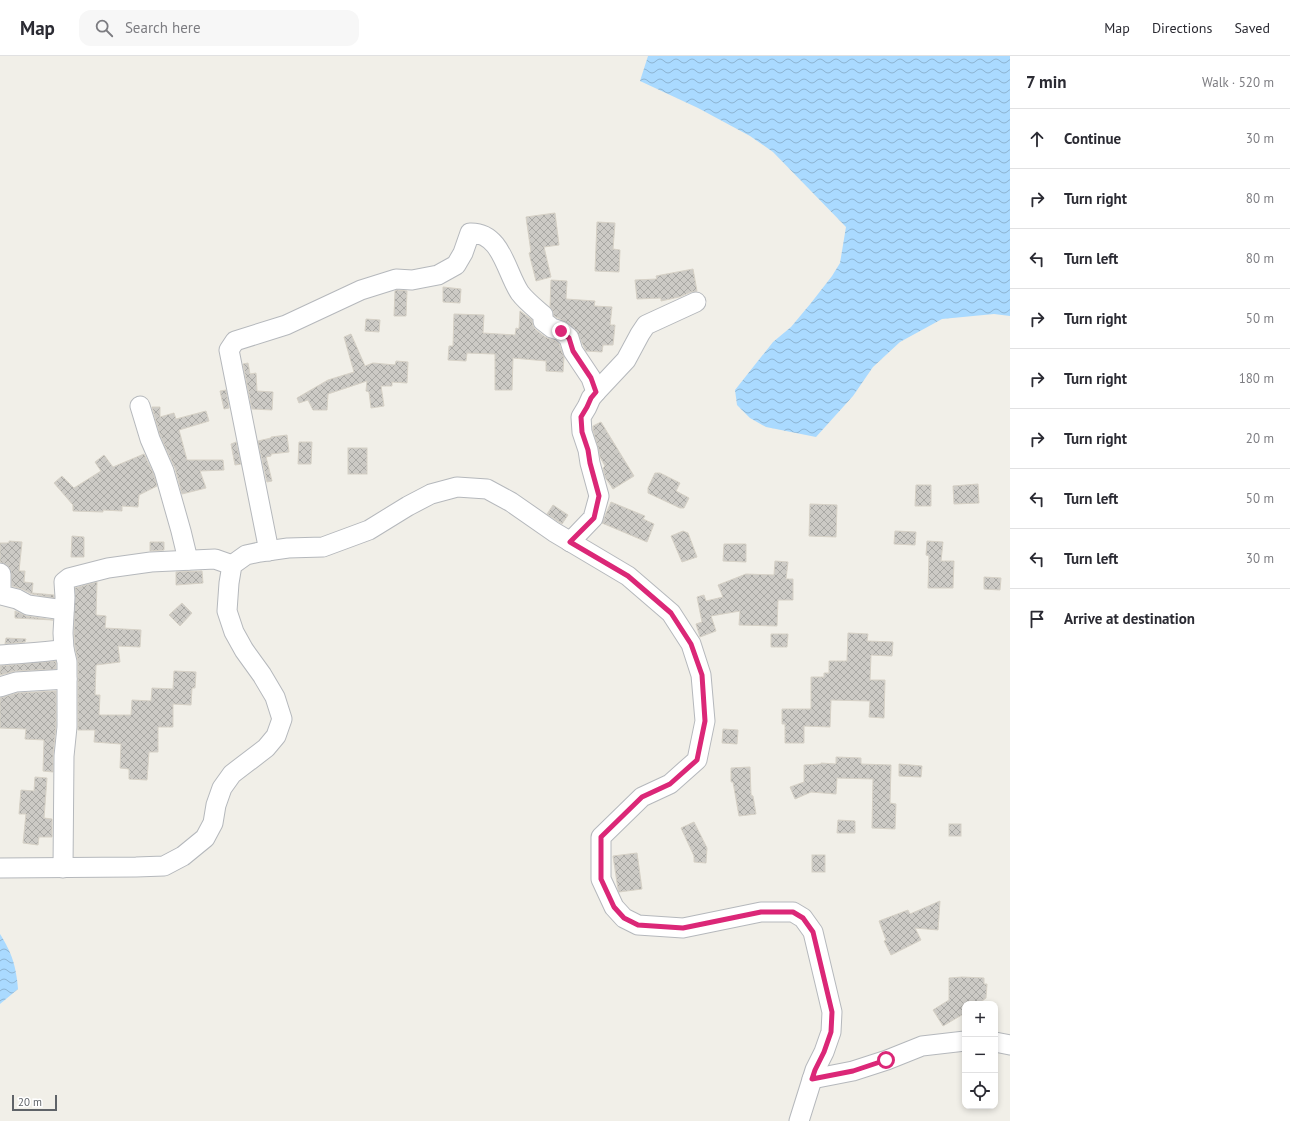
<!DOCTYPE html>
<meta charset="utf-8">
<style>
body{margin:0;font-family:"PT Sans",sans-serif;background:#f7f7f7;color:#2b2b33}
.controls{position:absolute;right:12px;bottom:12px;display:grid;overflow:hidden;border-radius:8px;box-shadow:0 2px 6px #0003}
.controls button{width:36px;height:36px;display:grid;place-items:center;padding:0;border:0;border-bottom:1px solid #e1e1e2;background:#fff;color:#2b2b33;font:20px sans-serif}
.scale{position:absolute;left:12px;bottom:10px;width:45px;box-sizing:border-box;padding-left:4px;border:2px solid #5f6368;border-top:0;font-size:11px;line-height:14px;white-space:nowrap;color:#5f6368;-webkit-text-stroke:3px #fff;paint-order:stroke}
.stop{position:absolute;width:12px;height:12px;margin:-9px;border:3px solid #db2777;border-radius:50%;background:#fff}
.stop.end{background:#db2777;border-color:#fff;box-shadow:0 1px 4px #0008}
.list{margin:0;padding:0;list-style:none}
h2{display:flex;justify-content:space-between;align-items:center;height:52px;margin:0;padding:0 16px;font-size:17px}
h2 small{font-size:13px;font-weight:400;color:#7c7c81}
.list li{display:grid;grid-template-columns:26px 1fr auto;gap:12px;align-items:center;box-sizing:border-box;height:60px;padding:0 16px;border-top:1px solid #e1e1e2}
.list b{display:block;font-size:15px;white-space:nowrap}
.list em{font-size:13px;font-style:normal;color:#7c7c81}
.icon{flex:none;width:22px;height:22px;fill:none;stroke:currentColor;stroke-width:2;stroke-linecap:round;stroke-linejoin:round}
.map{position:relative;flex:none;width:1010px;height:1065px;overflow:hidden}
header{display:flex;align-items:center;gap:24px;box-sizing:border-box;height:56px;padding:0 20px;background:#fff;border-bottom:1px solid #e1e1e2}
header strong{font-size:19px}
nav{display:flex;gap:22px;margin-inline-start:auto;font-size:14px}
.search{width:280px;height:36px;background:#f7f7f7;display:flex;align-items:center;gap:10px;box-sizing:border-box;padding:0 14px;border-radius:12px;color:#7c7c81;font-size:15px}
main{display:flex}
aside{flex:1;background:#fff}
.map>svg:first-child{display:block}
.water{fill:url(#water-waves)}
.building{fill:url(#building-cross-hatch);stroke:#d6d1c6}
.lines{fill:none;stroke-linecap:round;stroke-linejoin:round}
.minor-casing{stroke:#b5b8bc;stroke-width:21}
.minor{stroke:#fff;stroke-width:19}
.route{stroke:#db2777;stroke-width:5}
</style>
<header>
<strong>Map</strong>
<div class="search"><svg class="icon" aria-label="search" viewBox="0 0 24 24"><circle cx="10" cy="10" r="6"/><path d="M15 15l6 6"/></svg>Search here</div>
<nav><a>Map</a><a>Directions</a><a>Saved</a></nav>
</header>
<main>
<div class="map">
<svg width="1010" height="1065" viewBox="0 0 1010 1065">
<defs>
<pattern id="water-waves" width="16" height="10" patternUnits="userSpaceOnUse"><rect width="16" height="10" fill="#aadaff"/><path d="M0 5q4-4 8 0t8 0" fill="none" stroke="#8eb4d2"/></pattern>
<pattern id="building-cross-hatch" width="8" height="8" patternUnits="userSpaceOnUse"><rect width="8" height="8" fill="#cccac5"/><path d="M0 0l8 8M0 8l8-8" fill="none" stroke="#a9a8a4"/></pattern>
</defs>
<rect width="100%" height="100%" fill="#f1efe8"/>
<!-- water -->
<g class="water">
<polygon points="648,0 1010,0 1010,260 994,258 942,263 900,286 873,311 853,340 816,381 766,371 750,362 737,349 735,334 773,286 791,271 811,247 832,220 840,207 846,171 773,96 750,80 698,52 640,25"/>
<path d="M 0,878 C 12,897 16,910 18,933 L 0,948 Z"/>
</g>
<!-- building -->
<g class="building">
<polygon points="555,157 559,189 544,191 551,221 536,225 529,197 531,196 526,161"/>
<polygon points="597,166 615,167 613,193 620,194 619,216 595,215"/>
<polygon points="693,213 697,235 691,236 679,241 661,245 661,242 637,243 635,224 657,223 656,220"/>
<polygon points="551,224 567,225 566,243 595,245 594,250 612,251 610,269 615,269 613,289 603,289 602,296 586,295 576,274 568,267 554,260 553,255 550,251"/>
<polygon points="443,231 461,233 460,247 443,246"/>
<polygon points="397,234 407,235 406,260 394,260 395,235"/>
<polygon points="520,255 532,264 533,270 536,274 545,281 555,285 559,288 564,301 563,316 546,315 546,305 513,302 512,334 495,334 495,298 467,297 466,305 448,304 449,290 453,290 454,258 484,259 483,277 515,279 516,272 519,273"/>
<polygon points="366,263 380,264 379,276 365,275"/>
<polygon points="351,278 365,310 373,307 395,309 396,305 408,306 407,327 392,326 392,330 381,330 384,350 371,352 369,336 366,335 367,325 328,338 327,354 313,354 308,344 299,347 297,342 328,324 354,316 344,281"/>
<polygon points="248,307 250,318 256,317 257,335 273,336 272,354 252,353 243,308"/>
<polygon points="226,334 229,352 224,353 220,335"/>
<polygon points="152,351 160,351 160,361 174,357 176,363 206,355 209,365 179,374 187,404 223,404 224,414 200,415 206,432 182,438 175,412 160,379"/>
<polygon points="601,366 634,420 613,433 605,421 603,412 605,410 600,401 598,391 593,374 593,370"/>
<polygon points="287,379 289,396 271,398 271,400 266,401 272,425 267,426 258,385 271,382 271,381"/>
<polygon points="236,386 241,408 235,409 231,388"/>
<polygon points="299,386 312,386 311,408 298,408"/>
<rect x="348" y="392" width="19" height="26"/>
<polygon points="144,398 154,419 157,430 139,439 138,451 122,450 122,455 103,454 103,456 73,455 73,449 54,427 62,420 74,432 101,415 95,406 104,399 113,411"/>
<polygon points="655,417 660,417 680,427 676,435 689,442 684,452 680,452 648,437 648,432"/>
<polygon points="978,428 979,447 954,448 953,430"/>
<polygon points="916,429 931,429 931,450 915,450"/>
<polygon points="611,446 645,460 643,463 654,468 647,486 602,467"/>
<polygon points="810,448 837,449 836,481 809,480"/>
<polygon points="553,449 568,459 562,468 547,458"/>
<polygon points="683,475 688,477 697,501 682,506 671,480"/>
<polygon points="895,475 916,476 915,489 894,488"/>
<polygon points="72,480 84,481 84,501 71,501"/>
<polygon points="9,485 22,486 19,515 25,515 24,526 33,527 32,537 54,539 54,542 32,538 22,533 12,530 11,514 7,509 0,506 0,487 9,487"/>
<polygon points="927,485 943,486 941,505 954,505 953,532 928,532 929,500 926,499"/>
<polygon points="150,486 164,486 164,494 150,495"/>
<polygon points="724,488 746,488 746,506 723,505"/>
<polygon points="775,505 788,506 786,523 793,523 793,544 778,544 777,570 739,569 740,555 711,560 716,575 700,581 696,568 702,566 697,541 704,539 706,545 723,541 718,529 746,518 774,519"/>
<polygon points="202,515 203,527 176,529 176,516"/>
<polygon points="984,521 1001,522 1000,534 984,533"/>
<polygon points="97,526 96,559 106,560 105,572 141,574 140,591 118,590 120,606 96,609 95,639 100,639 99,659 131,659 132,644 151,645 152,632 173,633 174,615 196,616 195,632 192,632 191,649 173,648 173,671 158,671 158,696 149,696 147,724 129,723 129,713 120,712 121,688 94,686 95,674 78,674 78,606 75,591 74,577 75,532"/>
<polygon points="182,547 192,557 180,570 169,559"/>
<polygon points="15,555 26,560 53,564 15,562"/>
<polygon points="848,577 868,578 867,585 893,586 892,600 871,599 870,624 885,624 884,662 869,661 870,645 831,644 830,671 804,670 804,687 785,687 785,668 782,668 782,653 811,653 811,621 824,621 824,617 829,617 829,605 847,605"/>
<polygon points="771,578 788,578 787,591 771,591"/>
<polygon points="6,582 26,583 25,586 5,588"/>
<polygon points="56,605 56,613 15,615 0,619 0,610"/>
<polygon points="56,635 56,670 53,699 53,716 43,715 44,684 25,683 26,673 0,672 0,642 18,637"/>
<polygon points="723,673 738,674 737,688 722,687"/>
<polygon points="836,701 861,702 861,708 891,709 890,747 896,748 895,773 872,772 873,723 837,722 836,738 811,736 795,743 790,731 804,726 804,709 821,708 821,707 836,708"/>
<polygon points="899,708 922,710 921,721 899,720"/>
<polygon points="750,711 751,739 753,740 756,758 739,760 733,726 731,726 731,712"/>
<polygon points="35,721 47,722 44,762 52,763 52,781 39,781 38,789 23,787 26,758 19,758 21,734 34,735"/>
<polygon points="838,764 855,765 855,777 837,777"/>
<polygon points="694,766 707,792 706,807 694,806 694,800 681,772"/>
<rect x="949" y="768" width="12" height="12"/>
<polygon points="637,797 642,833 619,836 618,833 613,800"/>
<rect x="812" y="799" width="13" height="17"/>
<polygon points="940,845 938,874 915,872 921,884 891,899 884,885 886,884 879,865 908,854 910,858"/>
<polygon points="962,921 984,922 984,928 987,928 986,942 978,948 965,948 965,957 943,970 933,954 949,944 949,922"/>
</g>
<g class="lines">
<!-- minor casing -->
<g class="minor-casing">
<g id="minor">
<polyline points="596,336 626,304 640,278 646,269 696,246"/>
<polyline points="140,350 150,383 164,415 181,475 188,504"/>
<path d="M 269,495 L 229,294 L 235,285 L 286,269 L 361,234 L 396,223 L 412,224 L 438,219 L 456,209 L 463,197 L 470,177 C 502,176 506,217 520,237 C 526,245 535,252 543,259 L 543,265 L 552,272 L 561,275 L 569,282 L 573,295 L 591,322 L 596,336 L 591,342 L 587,351 L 581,361 L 582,376 L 588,394 L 590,407 L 599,440 L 593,462 L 570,486"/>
<polyline points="0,517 1,518 1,539 17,543 28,549 64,554"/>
<path d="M 0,599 C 21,597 43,597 64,593"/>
<polyline points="0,631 16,626 67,623"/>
<polyline points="0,812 136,811 164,810 183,800 205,782 213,767 216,749 222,732 232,718 266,692 276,680 282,663 275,641 262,619 244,594 234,576 227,555 229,527 232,509 246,499 260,496 288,492 323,491 369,474 408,450 431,438 457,431 487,433 511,446 554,476 628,520 671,557 691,588 701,619 705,665 697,704 670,728 642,741 601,781 601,823 614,851 624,862 638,869 683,872 761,856 793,856 803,862 813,876 832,956 831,976 824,996 815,1014 799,1065"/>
<polyline points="63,812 64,700 67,671 67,606 64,593 63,577 65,541 64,526 69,522 108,512 151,506 215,503 232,509"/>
<polyline points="995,986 1010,989"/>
<polyline points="812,1023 853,1015 887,1004 922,990 965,985"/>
</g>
</g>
<!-- minor -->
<use href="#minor" class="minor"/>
</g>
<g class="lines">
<!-- route -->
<polyline class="route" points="561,275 569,282 573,295 591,322 596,336 591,342 587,351 581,361 582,376 588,394 590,407 599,440 594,462 570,486 628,520 671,557 691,588 702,619 705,665 697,704 670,728 642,741 601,781 601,823 614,851 624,862 638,869 683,872 761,856 793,856 803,862 813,876 832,956 831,976 824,996 815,1014 812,1023 853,1015 886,1004"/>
</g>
</svg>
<div class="controls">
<button>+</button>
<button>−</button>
<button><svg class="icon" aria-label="locate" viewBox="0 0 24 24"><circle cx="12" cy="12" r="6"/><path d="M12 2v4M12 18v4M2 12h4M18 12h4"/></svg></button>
</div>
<div class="scale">20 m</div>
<div class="stop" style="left:886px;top:1004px"></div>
<div class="stop end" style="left:561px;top:275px"></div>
</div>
<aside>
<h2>7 min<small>Walk · 520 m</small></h2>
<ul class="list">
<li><svg class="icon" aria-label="ahead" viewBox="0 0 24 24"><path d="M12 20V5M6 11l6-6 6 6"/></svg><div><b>Continue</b></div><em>30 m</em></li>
<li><svg class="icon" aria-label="right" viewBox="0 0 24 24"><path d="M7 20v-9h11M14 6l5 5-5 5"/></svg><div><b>Turn right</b></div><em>80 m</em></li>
<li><svg class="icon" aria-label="left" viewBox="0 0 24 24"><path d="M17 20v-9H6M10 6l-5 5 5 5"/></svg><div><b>Turn left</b></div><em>80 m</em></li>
<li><svg class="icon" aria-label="right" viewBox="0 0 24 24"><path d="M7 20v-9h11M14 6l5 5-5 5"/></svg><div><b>Turn right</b></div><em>50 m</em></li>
<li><svg class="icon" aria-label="right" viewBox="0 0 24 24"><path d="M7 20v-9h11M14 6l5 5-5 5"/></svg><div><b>Turn right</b></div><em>180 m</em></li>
<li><svg class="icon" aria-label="right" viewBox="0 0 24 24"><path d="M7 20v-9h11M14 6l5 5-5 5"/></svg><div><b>Turn right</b></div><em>20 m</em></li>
<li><svg class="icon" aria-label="left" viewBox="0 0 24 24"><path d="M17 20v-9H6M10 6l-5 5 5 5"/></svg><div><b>Turn left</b></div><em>50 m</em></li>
<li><svg class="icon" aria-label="left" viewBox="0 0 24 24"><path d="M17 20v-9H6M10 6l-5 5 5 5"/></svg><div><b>Turn left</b></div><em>30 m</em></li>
<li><svg class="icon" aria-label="arrive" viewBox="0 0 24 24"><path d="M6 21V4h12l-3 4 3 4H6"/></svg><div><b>Arrive at destination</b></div></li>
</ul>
</aside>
</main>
